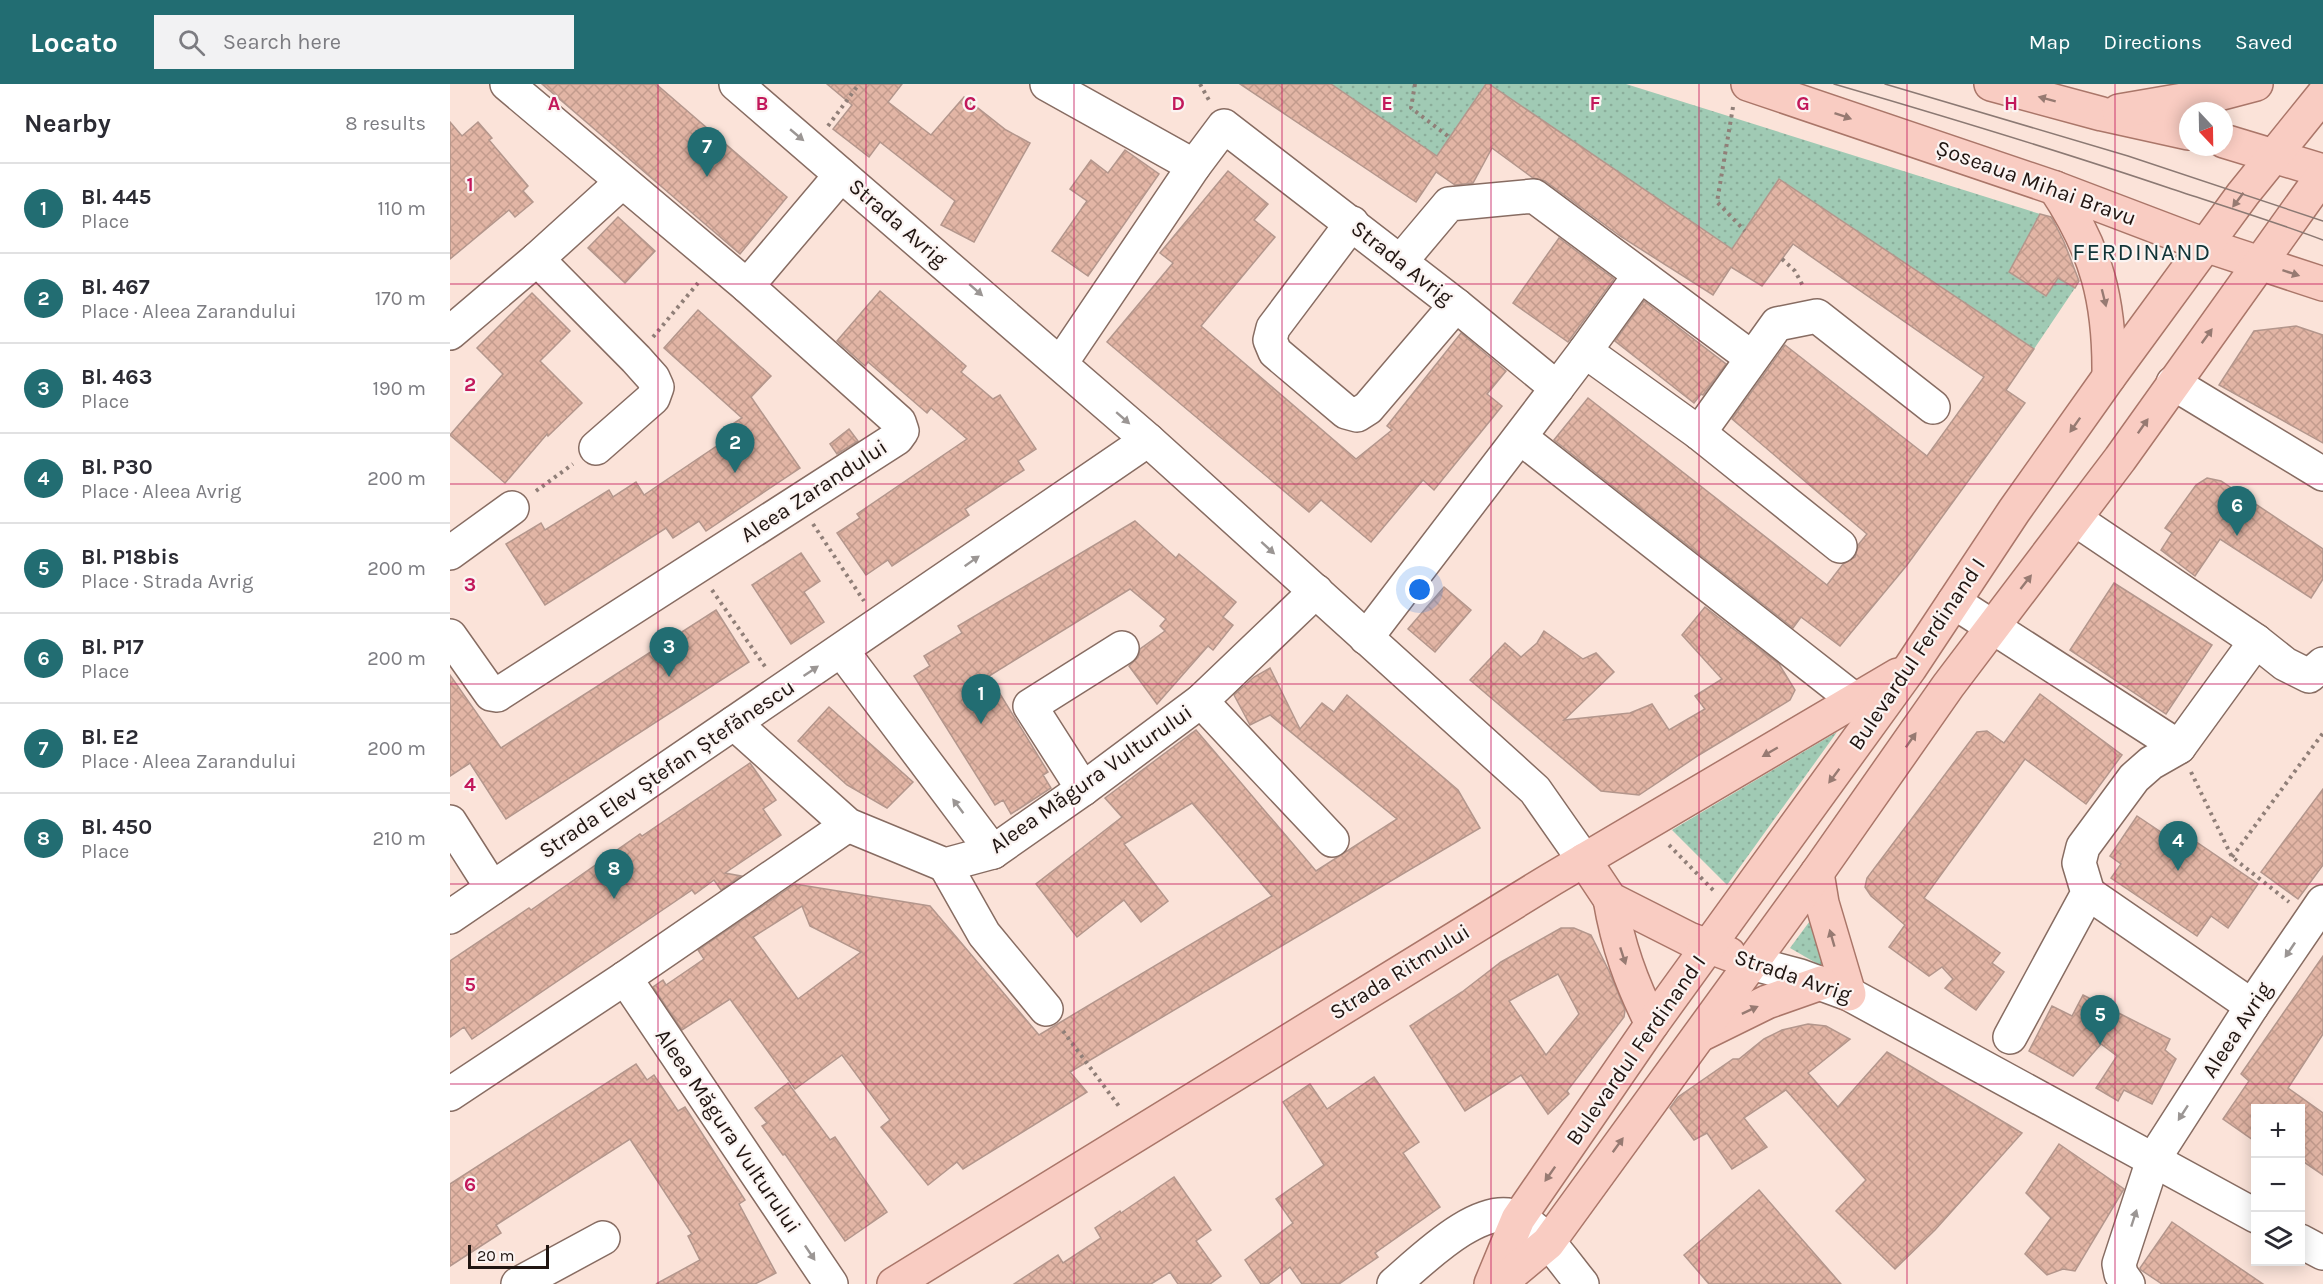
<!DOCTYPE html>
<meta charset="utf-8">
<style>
body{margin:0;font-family:Karla,sans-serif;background:#f2f2f3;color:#2b2b33}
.controls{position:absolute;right:18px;bottom:18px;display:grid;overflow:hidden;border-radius:0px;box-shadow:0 3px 15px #0003}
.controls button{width:54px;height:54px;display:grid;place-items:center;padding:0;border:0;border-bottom:2px solid #e1e1e2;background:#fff;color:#2b2b33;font:30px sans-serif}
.compass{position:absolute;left:1729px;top:18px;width:54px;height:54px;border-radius:50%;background:#fff;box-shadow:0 3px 15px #0003;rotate:158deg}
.scale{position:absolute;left:18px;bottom:15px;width:81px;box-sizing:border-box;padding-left:6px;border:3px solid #201511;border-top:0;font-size:16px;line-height:21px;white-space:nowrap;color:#201511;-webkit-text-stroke:4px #fbf4f2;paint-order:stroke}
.you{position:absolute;left:970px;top:506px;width:21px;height:21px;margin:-15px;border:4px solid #fff;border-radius:50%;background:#1a73e8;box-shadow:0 0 0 9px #1a73e833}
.badge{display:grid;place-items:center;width:39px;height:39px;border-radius:50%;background:#226d72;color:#fff;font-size:20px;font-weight:700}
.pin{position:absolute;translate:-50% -50px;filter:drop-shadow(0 2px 3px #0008)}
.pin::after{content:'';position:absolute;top:32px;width:21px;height:18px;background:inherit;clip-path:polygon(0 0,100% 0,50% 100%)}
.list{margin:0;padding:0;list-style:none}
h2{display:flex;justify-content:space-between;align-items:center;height:78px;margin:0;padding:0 24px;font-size:26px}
h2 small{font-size:20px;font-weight:400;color:#7c7c81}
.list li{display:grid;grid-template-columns:39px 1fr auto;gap:18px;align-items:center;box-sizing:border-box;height:90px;padding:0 24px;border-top:2px solid #e1e1e2}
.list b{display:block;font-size:22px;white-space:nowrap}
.list p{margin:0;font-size:20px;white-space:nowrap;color:#7c7c81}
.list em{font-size:20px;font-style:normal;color:#7c7c81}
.icon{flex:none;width:33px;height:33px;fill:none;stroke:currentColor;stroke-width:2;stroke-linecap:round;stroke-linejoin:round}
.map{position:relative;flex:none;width:1873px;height:1200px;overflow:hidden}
header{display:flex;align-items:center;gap:36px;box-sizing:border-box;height:84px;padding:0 30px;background:#226d72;color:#fff}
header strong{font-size:28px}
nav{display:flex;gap:33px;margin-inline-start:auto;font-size:21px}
.search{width:420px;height:54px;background:#f2f2f3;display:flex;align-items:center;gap:15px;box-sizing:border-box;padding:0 21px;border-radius:0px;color:#7c7c81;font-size:22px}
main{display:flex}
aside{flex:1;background:#fff}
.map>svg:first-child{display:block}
.grass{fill:url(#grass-dots)}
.building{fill:url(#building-cross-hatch);stroke:#b3968c;stroke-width:1.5;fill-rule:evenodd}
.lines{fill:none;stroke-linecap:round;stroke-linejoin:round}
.minor-casing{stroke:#876c62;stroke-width:36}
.major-casing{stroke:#aa7669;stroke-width:36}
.path{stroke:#907f78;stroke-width:4;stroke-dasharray:3 4.5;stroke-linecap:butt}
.minor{stroke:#fff;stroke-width:33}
.major{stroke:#f9ccc2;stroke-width:33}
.tram{stroke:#8b7973;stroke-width:1.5}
.oneway{fill:#977a72}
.oneway2{fill:#9b9694}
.grid{fill:none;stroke:#c2185b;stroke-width:1.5;stroke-opacity:0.55}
.labels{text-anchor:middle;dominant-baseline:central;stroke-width:4.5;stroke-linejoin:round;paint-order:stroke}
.street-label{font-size:22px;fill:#201511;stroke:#fbf4f2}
.neighbourhood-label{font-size:24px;letter-spacing:1.5px;fill:#113437;stroke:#fbf4f2}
.grid-label{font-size:20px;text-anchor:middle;font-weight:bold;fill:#c2185b;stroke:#fbf4f2;stroke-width:4.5;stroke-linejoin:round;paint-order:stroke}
</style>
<header>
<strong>Locato</strong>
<div class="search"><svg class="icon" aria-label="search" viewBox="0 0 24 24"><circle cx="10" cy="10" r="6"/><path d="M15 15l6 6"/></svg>Search here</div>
<nav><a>Map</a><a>Directions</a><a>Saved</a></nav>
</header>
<main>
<aside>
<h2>Nearby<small>8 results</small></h2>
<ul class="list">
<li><span class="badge">1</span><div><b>Bl. 445</b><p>Place</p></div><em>110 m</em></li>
<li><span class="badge">2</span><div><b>Bl. 467</b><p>Place · Aleea Zarandului</p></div><em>170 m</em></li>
<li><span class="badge">3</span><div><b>Bl. 463</b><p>Place</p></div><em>190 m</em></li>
<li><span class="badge">4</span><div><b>Bl. P30</b><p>Place · Aleea Avrig</p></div><em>200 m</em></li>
<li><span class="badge">5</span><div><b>Bl. P18bis</b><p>Place · Strada Avrig</p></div><em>200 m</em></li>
<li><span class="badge">6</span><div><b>Bl. P17</b><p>Place</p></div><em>200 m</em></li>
<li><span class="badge">7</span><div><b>Bl. E2</b><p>Place · Aleea Zarandului</p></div><em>200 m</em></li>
<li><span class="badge">8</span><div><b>Bl. 450</b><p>Place</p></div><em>210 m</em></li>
</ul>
</aside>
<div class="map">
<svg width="1873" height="1200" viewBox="0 0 1873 1200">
<defs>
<pattern id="grass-dots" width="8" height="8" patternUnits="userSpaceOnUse" patternTransform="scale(1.5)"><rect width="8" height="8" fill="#a0cab4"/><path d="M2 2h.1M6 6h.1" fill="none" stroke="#8aad9a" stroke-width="1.8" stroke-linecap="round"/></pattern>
<pattern id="building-cross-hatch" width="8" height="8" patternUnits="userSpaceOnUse" patternTransform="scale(1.5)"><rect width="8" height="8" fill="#e2b5a5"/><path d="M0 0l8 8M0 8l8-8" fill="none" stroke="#c29b8d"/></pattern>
</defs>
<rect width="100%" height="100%" fill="#fbe3d9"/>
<!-- grass -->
<g class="grass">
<polygon points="881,0 1036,0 987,72"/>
<polygon points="1039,0 1176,0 1590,130 1559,188 1595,212 1608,194 1625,204 1584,265 1329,95 1282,165"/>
<polygon points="1387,648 1277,801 1222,746"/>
<polygon points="1365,830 1380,887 1340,864"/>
</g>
<!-- building -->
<g class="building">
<polygon points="92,0 206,0 337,113 290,170"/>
<polygon points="377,0 452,0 438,18 481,51 514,13 556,46 580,59 524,158 491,141 505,117 430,58 419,73 383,45 402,21"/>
<polygon points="790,0 881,0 987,72 1036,0 1039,0 1282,165 1329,95 1584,265 1556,306 1575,319 1457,481 1390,562 1351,533 1343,544 1104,356 1138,314 1377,501 1393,480 1405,473 1408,461 1417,450 1282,335 1335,261 1477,372 1534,293 1343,160 1312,202 1281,183 1263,211 1170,152 1095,97 1083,94 1042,64 1023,99 1005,101 986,88 966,118"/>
<polygon points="0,38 12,52 28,38 42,54 39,56 78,102 73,107 83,118 65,133 59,126 0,175"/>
<polygon points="675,66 709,90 638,192 602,167 637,117 620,105 641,76 658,89"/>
<polygon points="778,87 818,120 804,136 825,153 751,242 906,375 942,346 937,342 1011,249 1056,287 1037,310 1052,322 984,406 973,396 921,458 871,416 859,428 657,258 723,179 710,169"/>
<polygon points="1590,130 1601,133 1603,136 1614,158 1629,197 1625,204 1608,194 1596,212 1559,188"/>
<polygon points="168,133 205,167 175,199 138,164"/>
<polygon points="1109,154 1164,195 1118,258 1063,219"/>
<polygon points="430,207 516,282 511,288 543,315 550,311 586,365 568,377 574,386 515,425 519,431 442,482 438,476 416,491 387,449 410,434 407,430 517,355 481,324 477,329 418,278 415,282 387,257"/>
<polygon points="82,209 120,247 90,277 132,319 98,352 97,350 55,399 0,351 53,290 27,264"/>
<polygon points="1194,217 1276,280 1253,311 1251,310 1244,319 1165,257"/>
<polygon points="248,226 321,292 301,313 350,384 256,447 249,437 223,454 216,444 95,521 56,460 91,439 95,446 159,406 163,413 186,398 194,411 280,353 275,345 292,334 214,264"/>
<polygon points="1846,242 1873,251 1873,359 1769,301 1804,247"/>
<polygon points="399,345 408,357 387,370 380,360"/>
<polygon points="1757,394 1771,397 1873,465 1873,495 1861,514 1770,455 1745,492 1711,466 1722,449 1715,444 1746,401"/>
<polygon points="685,437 726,474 729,470 786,518 773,533 783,541 763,566 758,562 707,620 679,582 688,573 690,565 715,547 710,542 716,535 680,505 539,592 598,688 593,691 601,704 561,730 553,716 545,721 464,592 480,582 474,572 512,549 508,542"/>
<polygon points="351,469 370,497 354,508 374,538 341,560 302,501"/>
<polygon points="1664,499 1762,561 1716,630 1620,566"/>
<polygon points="994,503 1021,526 985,568 958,545"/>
<polygon points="1255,523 1329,580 1345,606 1340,616 1249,671 1189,711 1151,707 1020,596 1055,559 1071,573 1087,559 1094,547 1133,575 1146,569 1164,588 1114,636 1180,629 1202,620 1219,646 1255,625 1245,612 1272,595 1232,551"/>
<polygon points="266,526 299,578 56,735 20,679 0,692 0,591 51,664"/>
<path d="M 820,584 L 850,645 L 872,619 L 884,628 L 897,611 L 1008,706 L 1030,744 L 620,988 L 637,1008 L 513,1085 L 507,1078 L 478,1101 L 431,1043 L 440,1036 L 392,971 L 345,1005 L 280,915 L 232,946 L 203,903 L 213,896 L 216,901 L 254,875 L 248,866 L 345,800 L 480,822 L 589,951 L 822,812 L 742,719 L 674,760 L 718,817 L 691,838 L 674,816 L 627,853 L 586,800 L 672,733 L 655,714 L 746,646 L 866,787 L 947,735 L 820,631 L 800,641 L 784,611 L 804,593 ZM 352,822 L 360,842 L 411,868 L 348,915 L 303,853 Z"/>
<polygon points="1590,610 1672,671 1636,720 1575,675 1474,814 1550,869 1542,879 1554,888 1526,926 1495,904 1503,895 1492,883 1479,892 1439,863 1455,841 1421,812 1415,803 1417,794 1527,648 1537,647 1554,659"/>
<polygon points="379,623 463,698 437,724 397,701 348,657"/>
<polygon points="300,679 326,716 313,725 331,751 275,789 291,792 271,806 264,796 245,810 242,806 22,955 14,943 0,953 0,877 79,824 81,826 190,750 192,752"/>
<polygon points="1873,705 1873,781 1848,815 1811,788"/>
<polygon points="1687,732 1714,750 1720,740 1808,800 1778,844 1761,832 1747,852 1661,794 1671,780 1660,772"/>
<path d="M 1111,844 L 1124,844 L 1141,851 L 1159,887 L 1175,926 L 1174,933 L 1117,1007 L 1119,1010 L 1098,1030 L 1071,991 L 1015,1027 L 960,942 L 1012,908 L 1051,878 ZM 1108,890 L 1129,930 L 1096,971 L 1059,917 Z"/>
<polygon points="1873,872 1873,950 1838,1004 1873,1029 1873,1091 1851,1076 1851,1024 1806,1024 1806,1058 1773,1035 1799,997 1791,990"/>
<polygon points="1633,911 1720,955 1715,966 1726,975 1702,1020 1674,1006 1668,1017 1646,1004 1667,972 1651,960 1623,992 1579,967 1602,922 1622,932"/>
<polygon points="1358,940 1376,942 1400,955 1358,989 1388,1023 1437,968 1572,1049 1485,1146 1445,1185 1386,1127 1416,1096 1336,1006 1294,1034 1317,1063 1282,1085 1257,1049 1244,1056 1220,1024 1228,1013 1283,975 1289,975 1314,955 1332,946"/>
<polygon points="186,980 197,996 204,991 228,1027 235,1023 295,1116 289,1120 326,1189 305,1200 206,1200 250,1176 238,1152 242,1150 180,1055 46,1141 51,1149 0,1182 0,1100"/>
<polygon points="924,993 969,1058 953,1069 990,1123 925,1169 928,1173 889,1200 852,1200 840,1183 818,1200 811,1200 795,1176 843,1139 826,1115 874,1081 833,1018 860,1000 877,1025"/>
<polygon points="338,999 380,1056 385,1053 437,1128 395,1157 335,1070 333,1071 312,1042 317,1039 305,1024"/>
<polygon points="1609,1060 1674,1105 1625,1187 1613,1185 1597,1191 1575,1170 1601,1134 1576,1109"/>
<polygon points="724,1093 761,1146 746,1157 771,1192 760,1200 728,1200 720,1188 701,1200 564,1200 608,1171 613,1179 651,1154 645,1144 670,1127 671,1129"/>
<polygon points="1309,1106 1391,1200 1259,1200 1234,1171"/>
<polygon points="1722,1138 1813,1200 1712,1200 1691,1186 1690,1184"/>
</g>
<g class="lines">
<!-- minor casing -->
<g class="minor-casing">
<g id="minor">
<polyline points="286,0 698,356 1085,706 1134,776"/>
<polyline points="597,0 744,82"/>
<polyline points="902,139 823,244 820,256 825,268 896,328 907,331 918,324 1006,221"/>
<polyline points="87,175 186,275 203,294 207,303 203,314 146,364"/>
<polyline points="951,177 999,120 1084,112 1302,274"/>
<polyline points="297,202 391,91"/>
<polyline points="0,249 87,175 172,98"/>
<polyline points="1135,267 1190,191"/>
<polyline points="611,279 744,82 774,42 1006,221 1107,304 916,554"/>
<polyline points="1723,299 1873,390"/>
<polyline points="1107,304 1135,267 1249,349 1390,462"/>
<polyline points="1249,349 1327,240 1367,232 1483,323"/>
<polyline points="1071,354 1406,617"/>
<polyline points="1625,435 1806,557"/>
<polyline points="0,469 62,424"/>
<polyline points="1504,518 1729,663"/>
<polyline points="0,552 41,610 47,611 447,354 452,347 449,338 297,202 57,0"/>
<polyline points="392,567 543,768"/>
<polyline points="751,617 882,756"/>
<polyline points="284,639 398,741 495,781 543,768 633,705 751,617 866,507"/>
<polyline points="633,705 580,622 672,564"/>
<polyline points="0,738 42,804"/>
<polyline points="495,781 534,850 596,925"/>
<polyline points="1638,809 1802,922"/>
<polyline points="0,833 698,356"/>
<polyline points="1301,879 1350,892 1399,910 1806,1132"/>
<polyline points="175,894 381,1200"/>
<polyline points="1560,953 1638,809 1629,779 1633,763 1684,694 1701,679 1729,663 1806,557 1835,580 1859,592 1873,580"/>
<polyline points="0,1010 175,894 398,741"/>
<polyline points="1850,1157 1873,1169"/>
<polyline points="68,1200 153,1154"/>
<path d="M 944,1200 C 970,1178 1031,1116 1068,1134 C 1095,1148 1113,1177 1132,1200"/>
<polyline points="1678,1200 1671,1190 1669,1180 1703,1076 1802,922 1873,818"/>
</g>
</g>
<!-- major casing -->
<g class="major-casing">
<g id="major">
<polyline points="1298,0 1605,104 1755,161 1873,200"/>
<polyline points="1541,0 1652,30 1738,49"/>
<polyline points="1669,27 1768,10 1806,0"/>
<polyline points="1774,57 1873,87"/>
<path d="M 1605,104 C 1647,167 1660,217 1659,293"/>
<polyline points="1134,776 1160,815 1239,855 1279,870"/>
<polyline points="1367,789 1372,819 1399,910"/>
<path d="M 1160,815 C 1168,862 1181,898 1202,940"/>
<polyline points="1252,950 1317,918 1371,899"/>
<polyline points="444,1200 1102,795 1448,591"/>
<polyline points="1041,1200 1068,1135 1202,940 1460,584 1564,427 1659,293 1793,110 1873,11"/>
<polyline points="1049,1200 1098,1159 1367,789 1498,602 1670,375 1873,91"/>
</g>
</g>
<!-- path -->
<g class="path">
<polyline points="750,0 760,18"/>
<polyline points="965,0 961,24 999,53"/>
<polyline points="1283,23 1267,118 1295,147"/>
<polyline points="378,42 409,0"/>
<polyline points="1332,175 1345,187 1354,204"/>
<polyline points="203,253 248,199"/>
<polyline points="86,407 123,380"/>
<polyline points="363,440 414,517"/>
<polyline points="262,506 316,584"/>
<polyline points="1741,688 1782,773 1839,818"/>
<polyline points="1219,761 1264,807"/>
<polyline points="1782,773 1873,649"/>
<polyline points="613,947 671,1025"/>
</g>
<!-- minor -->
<use href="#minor" class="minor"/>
<!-- major -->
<use href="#major" class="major"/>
<!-- tram -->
<g class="tram">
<path d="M 1384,0 C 1497,33 1610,67 1722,105 C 1773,122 1823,137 1873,156"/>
<polyline points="1435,0 1678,72 1873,137"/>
</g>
</g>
<!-- one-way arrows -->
<defs><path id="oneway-solid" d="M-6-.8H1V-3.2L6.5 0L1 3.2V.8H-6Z" transform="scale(1.5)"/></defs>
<g class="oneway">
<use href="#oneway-solid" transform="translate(1597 15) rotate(-165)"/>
<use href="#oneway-solid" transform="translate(1393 32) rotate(19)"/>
<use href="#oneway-solid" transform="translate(1788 116) rotate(127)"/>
<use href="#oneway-solid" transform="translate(1841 189) rotate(18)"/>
<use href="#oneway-solid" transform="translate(1654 214) rotate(76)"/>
<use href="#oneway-solid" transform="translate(1757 252) rotate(-54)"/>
<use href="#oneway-solid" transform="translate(1625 341) rotate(125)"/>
<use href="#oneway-solid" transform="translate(1693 342) rotate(-55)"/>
<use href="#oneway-solid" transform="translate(1576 498) rotate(-52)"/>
<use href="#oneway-solid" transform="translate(1461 656) rotate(-55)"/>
<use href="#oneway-solid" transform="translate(1320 668) rotate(150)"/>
<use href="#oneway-solid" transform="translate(1384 692) rotate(127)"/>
<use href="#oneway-solid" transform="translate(1382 854) rotate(-106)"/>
<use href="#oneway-solid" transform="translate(1173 872) rotate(72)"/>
<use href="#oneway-solid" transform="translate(1300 926) rotate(-25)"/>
<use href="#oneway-solid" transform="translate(1168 1061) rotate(-54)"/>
<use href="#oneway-solid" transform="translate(1100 1090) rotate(125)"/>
</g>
<g class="oneway2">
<use href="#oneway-solid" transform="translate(347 51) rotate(40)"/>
<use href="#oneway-solid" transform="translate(526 206) rotate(41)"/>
<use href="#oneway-solid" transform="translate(673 334) rotate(41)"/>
<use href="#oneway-solid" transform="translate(818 464) rotate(42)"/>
<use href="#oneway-solid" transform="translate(522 477) rotate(-35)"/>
<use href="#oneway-solid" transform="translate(361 587) rotate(-34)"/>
<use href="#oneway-solid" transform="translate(508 722) rotate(-127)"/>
<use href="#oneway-solid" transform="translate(1840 866) rotate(124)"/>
<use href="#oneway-solid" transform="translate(1733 1029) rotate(123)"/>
<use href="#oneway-solid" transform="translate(1684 1134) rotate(-72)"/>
<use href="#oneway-solid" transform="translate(360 1169) rotate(56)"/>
</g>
<!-- grid -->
<path class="grid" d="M 208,0 L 208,1200M 416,0 L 416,1200M 624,0 L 624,1200M 832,0 L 832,1200M 1041,0 L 1041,1200M 1249,0 L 1249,1200M 1457,0 L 1457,1200M 1665,0 L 1665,1200M 0,200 L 1873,200M 0,400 L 1873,400M 0,600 L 1873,600M 0,800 L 1873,800M 0,1000 L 1873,1000"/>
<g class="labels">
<!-- street labels -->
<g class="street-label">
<text transform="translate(1586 99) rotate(20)">Șoseaua Mihai Bravu</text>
<text transform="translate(448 139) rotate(41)">Strada Avrig</text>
<text transform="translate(952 179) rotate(38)">Strada Avrig</text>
<text transform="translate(364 407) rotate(-33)">Aleea Zarandului</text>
<text transform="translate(1467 570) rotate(-56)">Bulevardul Ferdinand I</text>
<text transform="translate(217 685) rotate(-34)">Strada Elev Ștefan Ștefănescu</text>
<text transform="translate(641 695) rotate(-35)">Aleea Măgura Vulturului</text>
<text transform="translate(950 888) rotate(-32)">Strada Ritmului</text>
<text transform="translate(1343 892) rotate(19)">Strada Avrig</text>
<text transform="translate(1787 946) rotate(-57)">Aleea Avrig</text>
<text transform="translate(1186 966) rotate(-55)">Bulevardul Ferdinand I</text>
<text transform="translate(278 1047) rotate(56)">Aleea Măgura Vulturului</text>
</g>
<!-- neighbourhood labels -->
<g class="neighbourhood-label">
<text x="1692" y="168">FERDINAND</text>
</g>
</g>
<g class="grid-label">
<text x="104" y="26">A</text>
<text x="312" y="26">B</text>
<text x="520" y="26">C</text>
<text x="728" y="26">D</text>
<text x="937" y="26">E</text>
<text x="1145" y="26">F</text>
<text x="1353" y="26">G</text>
<text x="1561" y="26">H</text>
<text x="20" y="107">1</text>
<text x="20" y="307">2</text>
<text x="20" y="507">3</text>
<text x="20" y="707">4</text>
<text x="20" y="907">5</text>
<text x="20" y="1107">6</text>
</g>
</svg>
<div class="controls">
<button>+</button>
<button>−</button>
<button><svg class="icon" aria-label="layers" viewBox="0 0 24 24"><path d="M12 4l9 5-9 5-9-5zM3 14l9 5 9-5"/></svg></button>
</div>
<svg class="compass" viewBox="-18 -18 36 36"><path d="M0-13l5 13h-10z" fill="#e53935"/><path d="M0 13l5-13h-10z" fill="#7c7c81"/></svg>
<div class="scale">20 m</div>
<div class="you"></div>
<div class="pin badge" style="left:531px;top:640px">1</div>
<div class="pin badge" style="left:285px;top:389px">2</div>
<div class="pin badge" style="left:219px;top:593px">3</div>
<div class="pin badge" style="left:1728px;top:787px">4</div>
<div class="pin badge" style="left:1650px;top:961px">5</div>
<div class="pin badge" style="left:1787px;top:452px">6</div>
<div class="pin badge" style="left:257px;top:93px">7</div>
<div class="pin badge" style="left:164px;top:815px">8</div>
</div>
</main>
